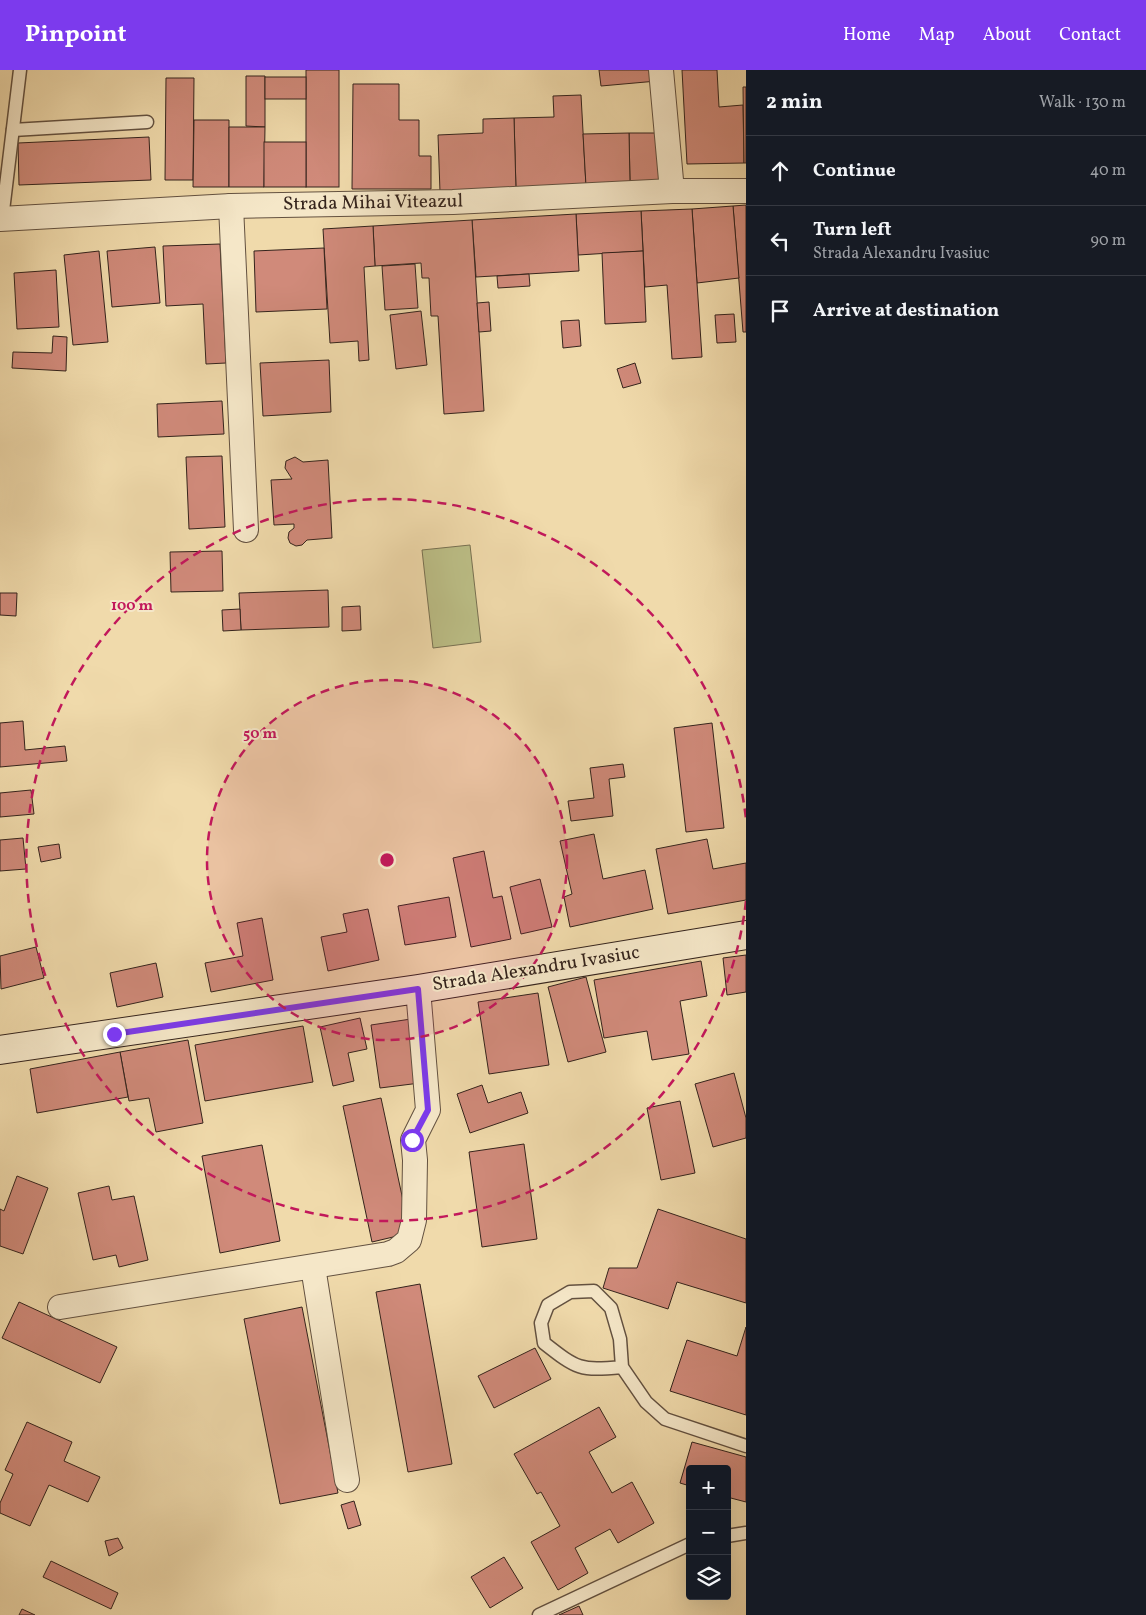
<!DOCTYPE html>
<meta charset="utf-8">
<style>
body{margin:0;font-family:Vollkorn,serif;background:#20242c;color:#f1f3f6}
.controls{position:absolute;right:15px;bottom:15px;display:grid;overflow:hidden;border-radius:5px;box-shadow:0 5px 20px #0002}
.controls button{width:45px;height:45px;display:grid;place-items:center;padding:0;border:0;border-bottom:1px solid #363941;background:#171b24;color:#f1f3f6;font:25px sans-serif}
.stop{position:absolute;width:15px;height:15px;margin:-11px;border:4px solid #7c3aed;border-radius:50%;background:#fff}
.stop.end{background:#7c3aed;border-color:#fff;box-shadow:0 1px 5px #0008}
.list{margin:0;padding:0;list-style:none}
h2{display:flex;justify-content:space-between;align-items:center;height:65px;margin:0;padding:0 20px;font-size:21px}
h2 small{font-size:16px;font-weight:400;color:#9ea1a6}
.list li{display:grid;grid-template-columns:32px 1fr auto;gap:15px;align-items:center;box-sizing:border-box;height:70px;padding:0 20px;border-top:1px solid #363941}
.list b{display:block;font-size:19px;white-space:nowrap}
.list p{margin:0;font-size:16px;white-space:nowrap;color:#9ea1a6}
.list em{font-size:16px;font-style:normal;color:#9ea1a6}
.icon{flex:none;width:28px;height:28px;fill:none;stroke:currentColor;stroke-width:2;stroke-linecap:round;stroke-linejoin:round}
.map{position:relative;flex:none;width:746px;height:1545px;overflow:hidden}
header{display:flex;align-items:center;gap:30px;box-sizing:border-box;height:70px;padding:0 25px;background:#7c3aed;color:#fff}
header strong{font-size:24px}
nav{display:flex;gap:28px;margin-inline-start:auto;font-size:18px}
main{display:flex}
aside{flex:1;background:#171b24}
.map>svg:first-child{display:block}
.green{fill:#bcbf87;stroke:#787152}
.building{fill:#d08a7a;stroke:#34231c}
.lines{fill:none;stroke-linecap:round;stroke-linejoin:round}
.lane-casing{stroke:#635140;stroke-width:15}
.street-casing{stroke:#635140;stroke-width:26}
.secondary-casing{stroke:#34231c;stroke-width:30}
.lane{stroke:#f5e7c8;stroke-width:12}
.street{stroke:#f5e7c8;stroke-width:24}
.secondary{stroke:#f5e7c8;stroke-width:28}
.route{stroke:#7c3aed;stroke-width:6}
.ring{fill:none;stroke:#c2185b;stroke-width:2.5;stroke-dasharray:9 6}
.labels{text-anchor:middle;dominant-baseline:central;stroke-width:4;stroke-linejoin:round;paint-order:stroke}
.street-label{font-size:19px;fill:#34231c;stroke:#f5e7c8}
.centre{fill:#c2185b;stroke:#f5e7c8;stroke-width:2.5}
.ring-label{font-size:15px;text-anchor:middle;font-weight:bold;fill:#c2185b;stroke:#f5e7c8;stroke-width:4;stroke-linejoin:round;paint-order:stroke}
</style>
<header>
<strong>Pinpoint</strong>
<nav><a>Home</a><a>Map</a><a>About</a><a>Contact</a></nav>
</header>
<main>
<div class="map">
<svg width="746" height="1545" viewBox="0 0 746 1545">
<rect width="100%" height="100%" fill="#f0daab"/>
<filter id="stains"><feTurbulence type="fractalNoise" baseFrequency=".004" numOctaves="4"/><feColorMatrix values="0 0 0 0 .2 0 0 0 0 .09 0 0 0 0 .02 0 0 0 .5 -.17"/></filter>
<radialGradient id="worn" r=".72"><stop offset=".6" stop-color="#630" stop-opacity="0"/><stop offset="1" stop-color="#630" stop-opacity=".3"/></radialGradient>
<!-- green -->
<polygon class="green" points="470,475 481,572 433,578 422,480"/>
<!-- building -->
<g class="building">
<rect x="306" y="0" width="33" height="117"/>
<polygon points="599,0 656,0 657,11 601,16"/>
<polygon points="682,0 717,0 719,37 743,35 744,93 687,94"/>
<polygon points="246,6 265,6 265,57 246,56"/>
<rect x="265" y="7" width="41" height="22"/>
<polygon points="166,8 194,8 193,110 165,110"/>
<polygon points="353,14 399,14 399,50 419,50 419,86 431,86 431,119 352,119"/>
<polygon points="743,17 746,17 746,93 744,93"/>
<polygon points="581,25 586,116 516,120 514,48 554,47 553,26"/>
<polygon points="514,48 516,120 440,122 438,65 483,63 483,49"/>
<polygon points="194,50 229,50 229,117 193,117"/>
<polygon points="229,57 265,57 264,117 229,117"/>
<polygon points="629,63 660,63 663,110 630,112"/>
<polygon points="629,63 630,112 586,116 583,64"/>
<polygon points="149,67 151,110 19,115 18,73"/>
<rect x="264" y="72" width="42" height="45"/>
<polygon points="746,135 746,262 743,262 733,136"/>
<polygon points="733,136 739,208 697,213 692,139"/>
<polygon points="692,139 702,287 672,289 667,215 645,217 641,141"/>
<polygon points="641,141 643,181 578,185 576,144"/>
<polygon points="576,144 579,201 476,207 472,150"/>
<polygon points="472,150 484,341 444,344 438,246 431,246 429,208 422,208 421,193 375,196 373,156"/>
<polygon points="373,156 375,196 364,197 369,290 359,291 358,271 330,273 323,159"/>
<polygon points="220,174 226,293 206,294 203,234 166,236 163,176"/>
<polygon points="155,177 160,233 112,237 107,181"/>
<polygon points="324,178 327,239 256,242 254,181"/>
<polygon points="99,181 108,272 73,275 64,185"/>
<polygon points="643,181 646,252 605,254 602,183"/>
<polygon points="415,194 418,238 385,240 382,196"/>
<polygon points="56,200 59,257 17,259 14,203"/>
<polygon points="529,204 530,216 498,218 497,206"/>
<polygon points="489,232 491,261 479,262 477,233"/>
<polygon points="421,241 427,295 396,299 390,245"/>
<polygon points="734,244 736,272 717,273 715,245"/>
<polygon points="579,250 581,276 563,278 561,251"/>
<polygon points="53,266 67,267 66,301 12,298 13,282 52,283"/>
<polygon points="329,290 331,342 263,346 260,293"/>
<polygon points="635,293 641,313 623,318 617,299"/>
<polygon points="222,331 224,364 158,367 157,334"/>
<polygon points="222,386 225,457 189,459 186,387"/>
<polygon points="295,387 303,392 328,390 332,468 307,470 302,475 296,476 290,473 288,468 289,462 294,458 294,454 274,455 271,410 292,409 285,398 286,391"/>
<polygon points="222,481 223,521 171,522 170,482"/>
<polygon points="328,520 329,557 241,560 239,523"/>
<polygon points="0,523 17,523 16,546 0,545"/>
<polygon points="360,536 361,560 342,561 342,537"/>
<polygon points="240,539 241,560 223,561 222,540"/>
<polygon points="23,651 25,680 65,676 67,691 0,697 0,653"/>
<polygon points="712,653 724,758 686,762 674,658"/>
<polygon points="623,694 625,707 609,709 613,746 571,751 568,731 594,728 590,698"/>
<polygon points="31,720 34,744 0,747 0,723"/>
<polygon points="594,764 603,809 645,800 653,839 570,857 564,827 572,824 560,771"/>
<polygon points="23,768 26,799 0,801 0,770"/>
<polygon points="707,769 713,799 746,793 746,830 668,844 656,779"/>
<polygon points="59,774 61,788 41,792 38,777"/>
<polygon points="484,781 493,828 502,826 511,869 471,877 453,788"/>
<polygon points="540,809 552,857 521,864 510,817"/>
<polygon points="449,827 456,867 405,875 398,836"/>
<polygon points="368,839 379,890 328,901 321,867 347,862 343,844"/>
<polygon points="262,848 273,910 211,922 205,893 243,886 237,853"/>
<polygon points="36,877 44,908 1,919 0,886"/>
<polygon points="746,885 746,922 727,925 723,888"/>
<polygon points="701,891 707,926 680,931 689,984 652,990 647,961 604,968 594,910"/>
<polygon points="156,893 163,927 117,937 110,903"/>
<polygon points="586,907 606,982 568,992 548,917"/>
<polygon points="538,923 549,995 489,1004 478,932"/>
<polygon points="360,948 367,979 348,983 354,1011 333,1016 320,957"/>
<polygon points="411,949 420,1013 380,1018 371,955"/>
<polygon points="303,956 313,1012 205,1031 195,975"/>
<polygon points="188,970 203,1053 156,1062 149,1028 129,1031 120,982"/>
<polygon points="120,982 128,1027 37,1043 30,999"/>
<polygon points="734,1003 746,1048 746,1068 713,1077 695,1014"/>
<polygon points="482,1015 488,1033 521,1022 528,1043 470,1063 457,1024"/>
<polygon points="381,1028 410,1163 372,1172 343,1036"/>
<polygon points="680,1031 695,1103 661,1110 647,1038"/>
<polygon points="524,1074 537,1169 482,1177 469,1082"/>
<polygon points="262,1075 280,1171 220,1183 202,1086"/>
<polygon points="17,1106 48,1118 23,1184 0,1176 0,1139 4,1141"/>
<polygon points="109,1116 112,1130 134,1126 148,1190 119,1197 116,1185 93,1190 78,1123"/>
<polygon points="658,1139 746,1169 746,1233 677,1212 668,1239 603,1218 609,1198 637,1198"/>
<polygon points="420,1214 452,1394 408,1402 376,1222"/>
<polygon points="19,1232 117,1277 100,1313 2,1268"/>
<polygon points="302,1237 338,1423 280,1434 244,1249"/>
<polygon points="746,1257 746,1345 670,1321 687,1270 737,1286"/>
<polygon points="535,1278 551,1309 494,1338 478,1306"/>
<polygon points="599,1337 616,1367 589,1382 612,1423 632,1412 654,1453 618,1473 610,1459 575,1478 588,1503 558,1520 531,1472 560,1456 541,1422 537,1424 514,1384"/>
<polygon points="27,1352 72,1372 64,1391 100,1407 88,1432 49,1415 30,1456 0,1443 0,1433 13,1404 5,1400"/>
<polygon points="692,1372 746,1387 746,1432 727,1427 727,1399 690,1399 690,1416 680,1413"/>
<polygon points="354,1431 361,1455 348,1459 341,1435"/>
<polygon points="118,1468 123,1478 109,1486 105,1471"/>
<polygon points="504,1487 523,1518 490,1538 471,1507"/>
<polygon points="51,1491 118,1523 111,1539 43,1507"/>
<polygon points="579,1536 583,1545 559,1545"/>
<polygon points="22,1539 35,1545 19,1545"/>
</g>
<g class="lines">
<!-- lane casing -->
<g class="lane-casing">
<g id="lane">
<polyline points="13,60 147,52"/>
<polyline points="2,149 20,0"/>
<path d="M 622,1297 C 580,1301 577,1299 544,1273 L 541,1253 L 548,1235 L 570,1222 L 594,1221 L 611,1238 L 620,1269 L 622,1297 L 646,1332 L 665,1349 L 746,1376"/>
<polyline points="727,1466 746,1463"/>
<polyline points="539,1545 690,1474"/>
</g>
</g>
<!-- street casing -->
<g class="street-casing">
<g id="street">
<polyline points="661,0 672,121"/>
<polyline points="231,136 246,460"/>
<polyline points="0,149 231,136 453,132 672,121 746,121"/>
<polyline points="313,1197 347,1410"/>
<polyline points="60,1237 388,1184 396,1181 409,1170 414,1150 415,1090 413,1070 428,1040 418,919"/>
</g>
</g>
<!-- secondary casing -->
<g class="secondary-casing">
<polyline id="secondary" points="0,980 418,919 746,865"/>
</g>
<!-- lane -->
<use href="#lane" class="lane"/>
<!-- street -->
<use href="#street" class="street"/>
<!-- secondary -->
<use href="#secondary" class="secondary"/>
</g>
<g class="lines">
<!-- route -->
<polyline class="route" points="114,964 418,919 428,1040 412,1070"/>
</g>
<!-- distance rings -->
<circle cx="387" cy="790" r="180" fill="#c2185b" fill-opacity=".12"/>
<g class="ring">
<circle cx="387" cy="790" r="180"/>
<path d="M746 831A361 361 0 1 1 746 749"/>
</g>
<g class="labels">
<!-- street labels -->
<g class="street-label">
<text transform="translate(373 133) rotate(-1)">Strada Mihai Viteazul</text>
<text transform="translate(536 899) rotate(-9)">Strada Alexandru Ivasiuc</text>
</g>
</g>
<circle cx="387" cy="790" r="8" class="centre"/>
<g class="ring-label">
<text x="132" y="540">100 m</text>
<text x="260" y="668">50 m</text>
</g>
<rect width="100%" height="100%" filter="url(#stains)"/>
<rect width="100%" height="100%" fill="url(#worn)"/>
</svg>
<div class="controls">
<button>+</button>
<button>−</button>
<button><svg class="icon" aria-label="layers" viewBox="0 0 24 24"><path d="M12 4l9 5-9 5-9-5zM3 14l9 5 9-5"/></svg></button>
</div>
<div class="stop" style="left:412px;top:1070px"></div>
<div class="stop end" style="left:114px;top:964px"></div>
</div>
<aside>
<h2>2 min<small>Walk · 130 m</small></h2>
<ul class="list">
<li><svg class="icon" aria-label="ahead" viewBox="0 0 24 24"><path d="M12 20V5M6 11l6-6 6 6"/></svg><div><b>Continue</b></div><em>40 m</em></li>
<li><svg class="icon" aria-label="left" viewBox="0 0 24 24"><path d="M17 20v-9H6M10 6l-5 5 5 5"/></svg><div><b>Turn left</b><p>Strada Alexandru Ivasiuc</p></div><em>90 m</em></li>
<li><svg class="icon" aria-label="arrive" viewBox="0 0 24 24"><path d="M6 21V4h12l-3 4 3 4H6"/></svg><div><b>Arrive at destination</b></div></li>
</ul>
</aside>
</main>
